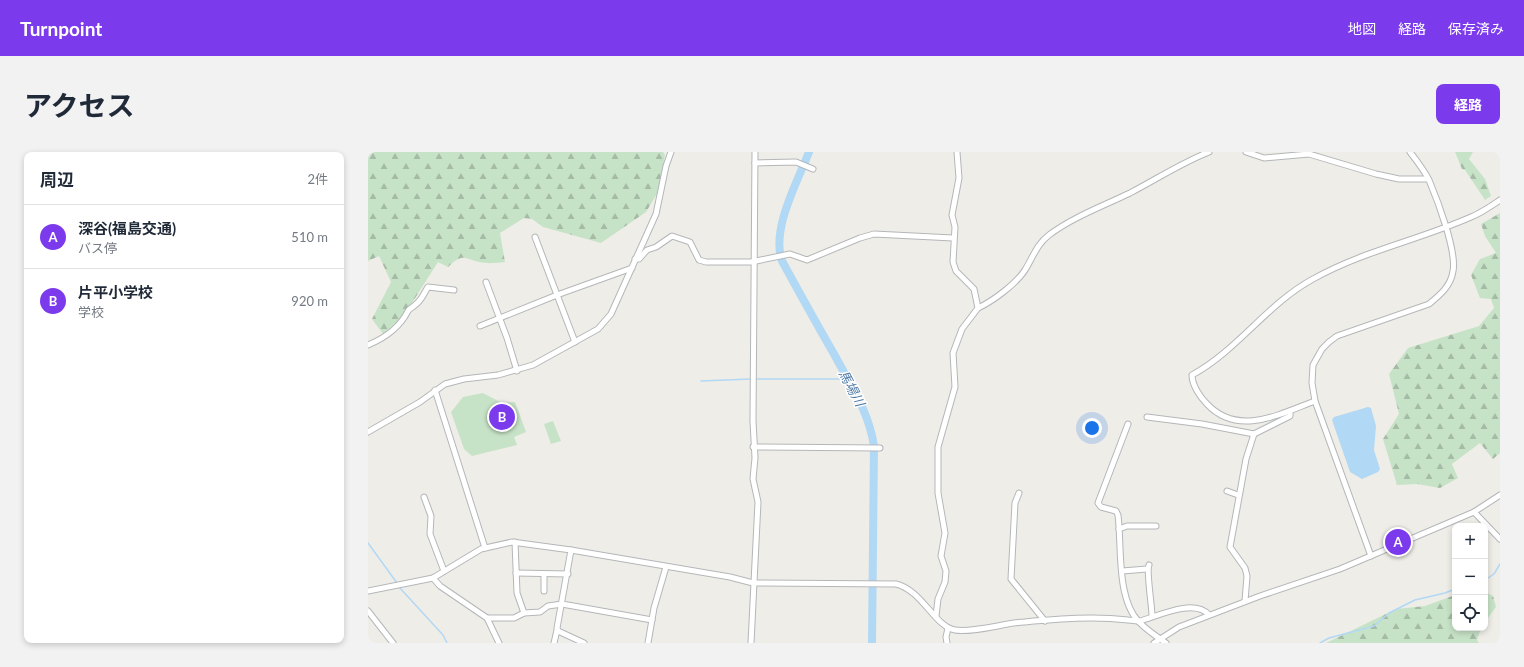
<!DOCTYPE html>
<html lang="ja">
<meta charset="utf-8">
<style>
body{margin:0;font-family:Lato,"Noto Sans JP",sans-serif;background:#f2f2f3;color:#1f2937}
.controls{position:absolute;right:12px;bottom:12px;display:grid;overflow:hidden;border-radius:8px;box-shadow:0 2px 6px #0003}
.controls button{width:36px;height:36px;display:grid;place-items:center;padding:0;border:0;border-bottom:1px solid #e0e1e3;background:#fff;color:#1f2937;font:20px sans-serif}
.you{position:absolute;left:724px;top:276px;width:14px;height:14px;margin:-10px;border:3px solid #fff;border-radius:50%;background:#1a73e8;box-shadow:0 0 0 6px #1a73e833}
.badge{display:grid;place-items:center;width:26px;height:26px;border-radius:50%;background:#7c3aed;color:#fff;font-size:13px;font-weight:700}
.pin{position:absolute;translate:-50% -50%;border:2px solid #fff;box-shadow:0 1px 4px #0006}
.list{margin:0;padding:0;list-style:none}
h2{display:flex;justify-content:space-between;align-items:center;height:52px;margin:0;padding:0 16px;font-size:17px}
h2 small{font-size:13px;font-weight:400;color:#747a83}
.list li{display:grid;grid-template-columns:26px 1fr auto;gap:12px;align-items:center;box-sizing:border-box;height:64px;padding:0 16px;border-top:1px solid #e0e1e3}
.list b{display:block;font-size:15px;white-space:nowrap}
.list p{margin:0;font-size:13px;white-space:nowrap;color:#747a83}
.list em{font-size:13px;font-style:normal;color:#747a83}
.icon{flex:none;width:22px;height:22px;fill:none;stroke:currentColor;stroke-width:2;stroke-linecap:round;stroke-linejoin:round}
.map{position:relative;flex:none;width:1132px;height:491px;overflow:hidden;border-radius:8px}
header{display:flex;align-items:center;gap:24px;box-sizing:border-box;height:56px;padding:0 20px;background:#7c3aed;color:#fff}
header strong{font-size:19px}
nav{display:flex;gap:22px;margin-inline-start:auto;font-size:14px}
.intro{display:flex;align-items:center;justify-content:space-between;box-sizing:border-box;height:96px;padding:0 24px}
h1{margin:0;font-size:28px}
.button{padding:10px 18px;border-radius:8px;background:#7c3aed;color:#fff;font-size:14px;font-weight:700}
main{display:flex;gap:24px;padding:0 24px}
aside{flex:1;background:#fff;border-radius:8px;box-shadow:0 2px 6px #0003}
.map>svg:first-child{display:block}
.forest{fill:url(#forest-firs)}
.garden{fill:#c7e3c7}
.water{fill:#b1d8f5}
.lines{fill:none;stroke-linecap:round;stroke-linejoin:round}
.stream{stroke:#b1d8f5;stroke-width:1.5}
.river{stroke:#b1d8f5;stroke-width:8}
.minor-casing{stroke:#b4b7ba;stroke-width:7}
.minor{stroke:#fff;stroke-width:5}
.labels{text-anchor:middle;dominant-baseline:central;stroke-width:3;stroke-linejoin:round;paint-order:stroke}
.water-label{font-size:13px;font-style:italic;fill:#4f79a6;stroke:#fff}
</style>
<header>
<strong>Turnpoint</strong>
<nav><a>地図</a><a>経路</a><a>保存済み</a></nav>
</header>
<div class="intro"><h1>アクセス</h1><a class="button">経路</a></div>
<main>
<aside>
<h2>周辺<small>2件</small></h2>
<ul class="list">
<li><span class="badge">A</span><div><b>深谷(福島交通)</b><p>バス停</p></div><em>510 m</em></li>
<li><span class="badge">B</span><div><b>片平小学校</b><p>学校</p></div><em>920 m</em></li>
</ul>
</aside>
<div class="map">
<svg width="1132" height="491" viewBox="0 0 1132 491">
<defs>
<pattern id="forest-firs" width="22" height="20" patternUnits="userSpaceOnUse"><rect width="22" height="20" fill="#c7e3c7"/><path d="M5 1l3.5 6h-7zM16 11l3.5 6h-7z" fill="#a5bba5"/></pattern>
</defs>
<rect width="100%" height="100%" fill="#efede7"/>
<!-- forest -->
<g class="forest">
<path d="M 0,0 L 295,0 L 297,3 L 290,40 L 278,60 L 233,91 L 175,75 L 164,67 L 156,66 L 132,81 L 137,110 C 128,111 120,112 111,110 C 95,106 95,101 80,115 L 70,110 L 35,165 L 15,182 L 4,167 L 23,130 L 11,104 L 0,109 Z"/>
<polygon points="1087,0 1105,0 1101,7 1117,27 1123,44 1117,48 1097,18 1094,17"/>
<polygon points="1132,61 1132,301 1125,307 1112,291 1084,312 1090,326 1072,336 1049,332 1029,333 1015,287 1031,262 1021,222 1040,196 1111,174 1126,156 1123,147 1112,146 1103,123 1112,107 1128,101 1117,84 1113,72"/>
<polygon points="1117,440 1125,444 1128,455 1117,470"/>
<polygon points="1087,443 1087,476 1113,476 1109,488 1111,491 958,491 1028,457 1057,454"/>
</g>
<!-- garden -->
<g class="garden">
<polygon points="115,241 134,251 147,250 158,280 146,285 149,293 104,304 96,297 83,260 95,245"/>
<polygon points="185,269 193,289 183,292 176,272"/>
</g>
<!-- water -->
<polygon class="water" points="1000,255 1003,256 1008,274 1006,298 1012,317 1010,320 994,327 982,320 964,268 966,265"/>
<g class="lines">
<!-- stream -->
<g class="stream">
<polyline points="387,227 480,227"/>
<polyline points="333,229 383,227"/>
<polyline points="0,391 29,431"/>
<polyline points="1117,428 1126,422 1132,412"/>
<polyline points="31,435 75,483 79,491"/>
<polyline points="952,491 961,486 1006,474 1021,461 1047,448 1077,441 1087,437"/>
</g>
<!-- river -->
<path class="river" d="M 441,0 C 429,31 403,77 414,109 C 431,140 448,171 466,202 C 482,232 501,260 506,294 L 504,491"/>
<!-- minor casing -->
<g class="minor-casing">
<g id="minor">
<polyline points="878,0 896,6 941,2 1008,22 1031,27 1060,27"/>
<polyline points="387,11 428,10 445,17"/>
<polyline points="167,85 207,190"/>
<polyline points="267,107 271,107 279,98 288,95 304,84 322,90 331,108 338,110 383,110 422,102 439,108 492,86 506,82 585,86"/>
<polyline points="118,130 139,186 149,219"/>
<path d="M 610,156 C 625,149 648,132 657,118 C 665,105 669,92 681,83 C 705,65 735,54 762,41 C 789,27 813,11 841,0"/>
<polyline points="112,174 189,143 264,116"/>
<path d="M 0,193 C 17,186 32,175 40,159 C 41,157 45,155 47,153 C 54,148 56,141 60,135 L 86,138"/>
<polyline points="67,238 117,396"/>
<path d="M 947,249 C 912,262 870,285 839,252 C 832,245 824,233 824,223 C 870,198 899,152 945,127 C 995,99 1051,88 1103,65 C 1113,61 1123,54 1132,48"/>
<polyline points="779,265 834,272 886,282"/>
<path d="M 760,272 L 730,351 L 733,355 L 748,359 L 750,363 C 754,394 748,446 771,470 C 779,478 789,485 798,491"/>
<polyline points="0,280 52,250 77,232 96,227 130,223 165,213 230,177 243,162 288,62 298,14 303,0"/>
<polyline points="385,295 512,296"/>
<polyline points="859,339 870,343"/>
<polyline points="651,341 647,351 643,427 677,469"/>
<polyline points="56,345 63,364 62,382 76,419"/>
<polyline points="1106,360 1132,387"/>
<polyline points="751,377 759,374 788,374"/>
<polyline points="147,390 149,441 156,461"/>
<polyline points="203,398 189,476 190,479 216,491"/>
<path d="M 1003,404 L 947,249 L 944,231 L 945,213 L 954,197 L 961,190 L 969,184 L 1061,152 C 1072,143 1083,134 1085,119 C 1089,99 1069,47 1061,28 C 1056,18 1049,9 1042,0"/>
<path d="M 781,413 C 778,419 784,453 784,464"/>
<polyline points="754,419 779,417"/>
<polyline points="148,421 200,422"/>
<polyline points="176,422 176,439"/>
<polyline points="65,426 72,434 119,466 146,466 156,461 172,460 180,454 194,452 284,468"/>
<path d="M 0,439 L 65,426 L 113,397 L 144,390 L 203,398 L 362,425 L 385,431 L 528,432 C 554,438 567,475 587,478 C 605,481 637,471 656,470 C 691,467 725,464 760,468 C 763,468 768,469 772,469 C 790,464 826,446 841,463"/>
<polyline points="877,449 879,424 877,416 862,395 878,307 886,282 922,264 922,259"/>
<polyline points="0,459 25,491"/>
<polyline points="568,464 570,447 577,430 578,419 573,404 577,381 570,341 570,295 587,235 585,201 594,177 610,156 606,137 588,119 585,110 587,75 584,63 591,26 589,0"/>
<polyline points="119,466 131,491"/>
<polyline points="186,491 189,478"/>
<polyline points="280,491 286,456 298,415"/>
<polyline points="383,491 390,350 385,327 387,306 385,269 387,0"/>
<polyline points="579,491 578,485 580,476"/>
<polyline points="786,491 811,475 892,444 972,417 1106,360 1132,343"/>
</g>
</g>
<!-- minor -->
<use href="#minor" class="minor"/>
</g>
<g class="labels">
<!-- water labels -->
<g class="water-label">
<text transform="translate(484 236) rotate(62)">馬場川</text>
</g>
</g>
</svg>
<div class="controls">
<button>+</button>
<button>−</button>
<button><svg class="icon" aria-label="locate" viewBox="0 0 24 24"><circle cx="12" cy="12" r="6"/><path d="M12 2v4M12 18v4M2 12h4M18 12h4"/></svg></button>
</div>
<div class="you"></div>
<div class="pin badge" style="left:1030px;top:390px">A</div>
<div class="pin badge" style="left:134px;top:265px">B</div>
</div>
</main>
